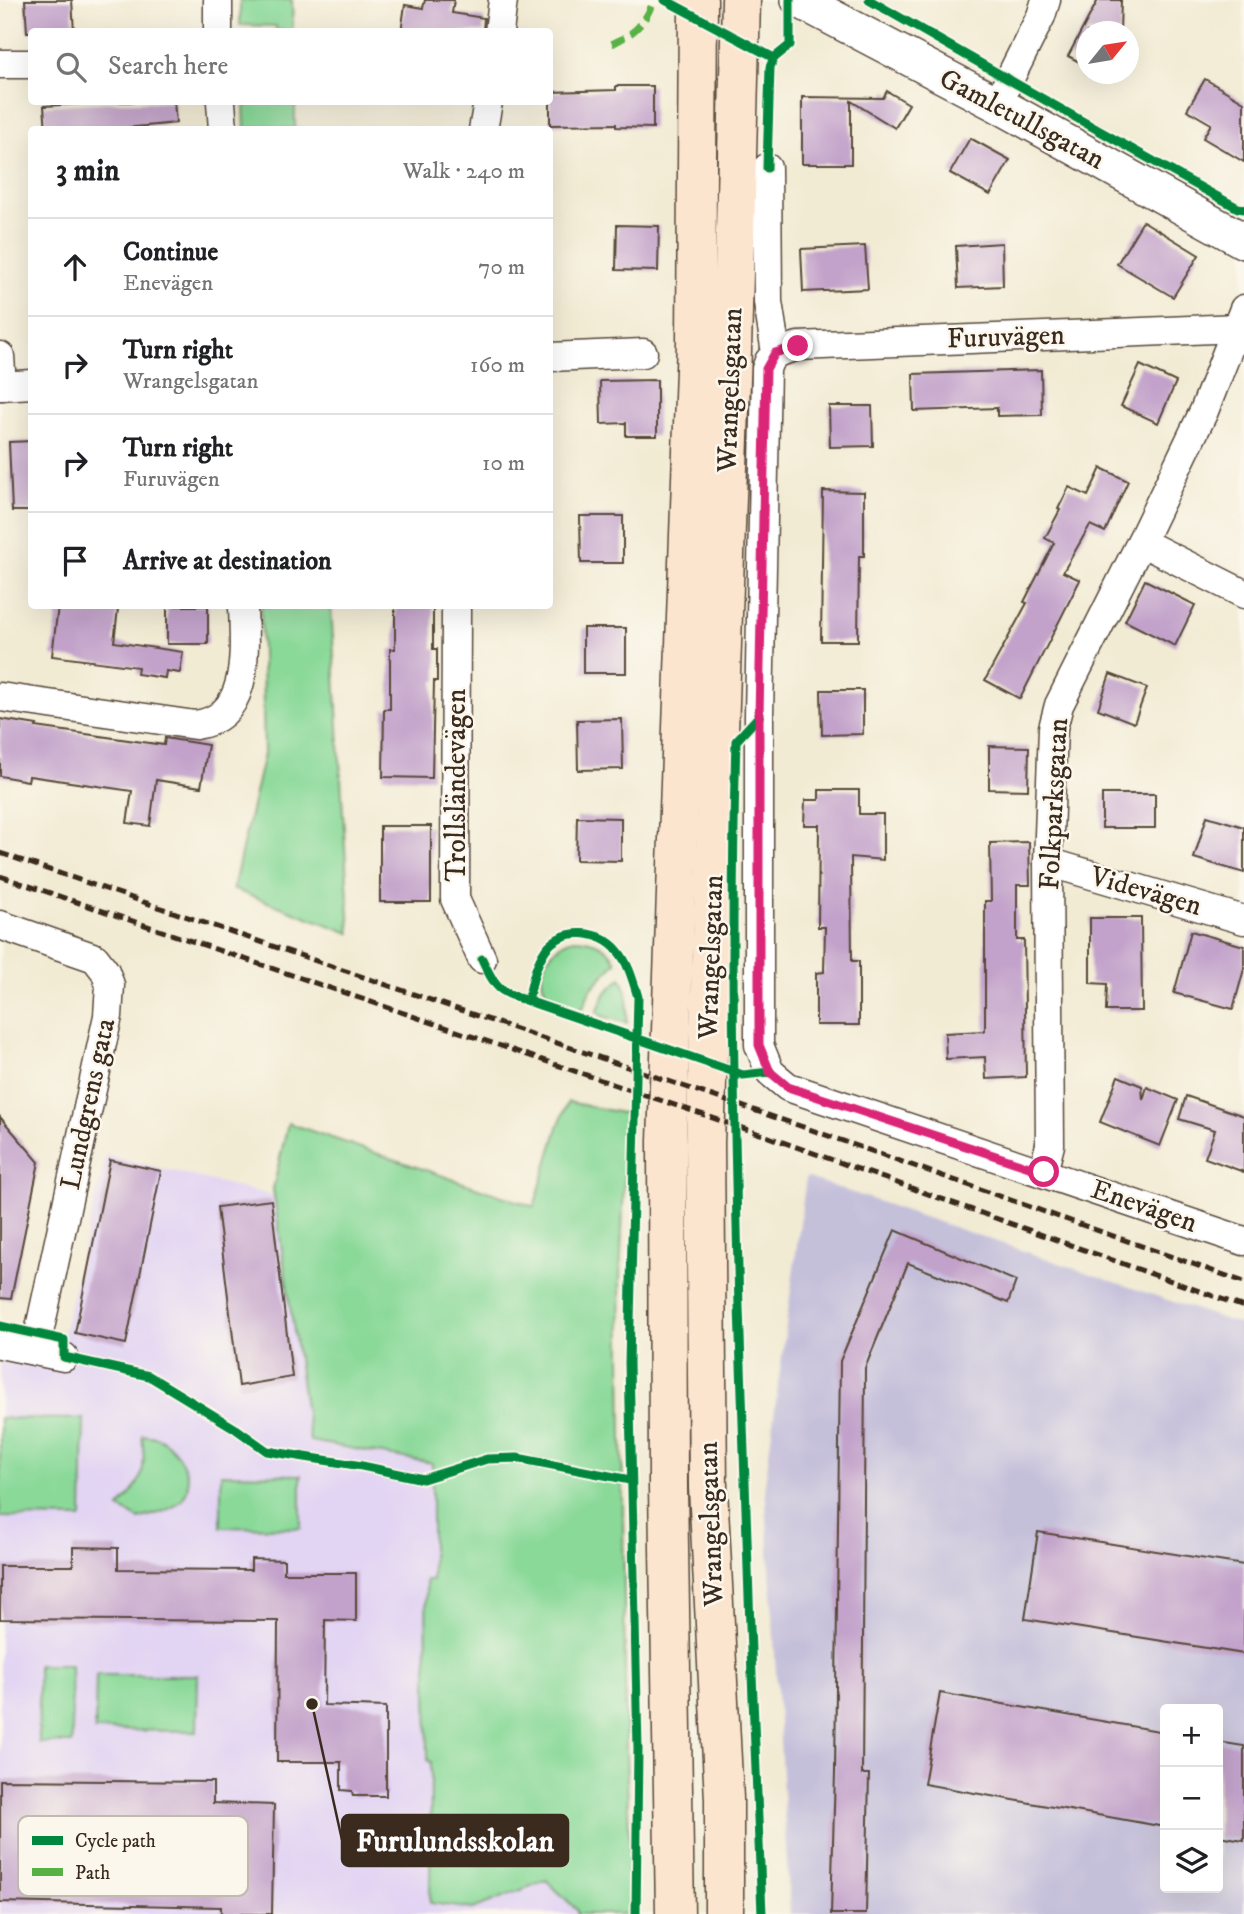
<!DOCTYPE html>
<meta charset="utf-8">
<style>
body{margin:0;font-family:"IM FELL DW Pica",serif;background:#f6f6f6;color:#202124}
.controls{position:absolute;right:21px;bottom:21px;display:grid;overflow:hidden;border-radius:7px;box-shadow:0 7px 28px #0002}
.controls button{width:63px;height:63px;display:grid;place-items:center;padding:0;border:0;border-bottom:2px solid #e0e0e0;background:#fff;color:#202124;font:35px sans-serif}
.compass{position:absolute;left:1076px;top:21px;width:63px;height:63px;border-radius:50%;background:#fff;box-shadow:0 7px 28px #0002;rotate:60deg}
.stop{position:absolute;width:21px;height:21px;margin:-16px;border:5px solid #db2777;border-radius:50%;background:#fff}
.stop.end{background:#db2777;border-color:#fff;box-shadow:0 2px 7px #0008}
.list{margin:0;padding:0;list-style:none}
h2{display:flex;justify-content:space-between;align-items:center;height:91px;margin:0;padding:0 28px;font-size:30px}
h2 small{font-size:23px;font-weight:400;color:#757577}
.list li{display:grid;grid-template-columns:46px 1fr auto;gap:21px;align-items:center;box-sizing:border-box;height:98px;padding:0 28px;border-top:2px solid #e0e0e0}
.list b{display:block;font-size:26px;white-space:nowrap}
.list p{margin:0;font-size:23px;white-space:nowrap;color:#757577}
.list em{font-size:23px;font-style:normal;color:#757577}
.icon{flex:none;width:38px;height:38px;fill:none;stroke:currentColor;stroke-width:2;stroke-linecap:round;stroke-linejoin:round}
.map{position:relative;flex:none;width:1244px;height:1914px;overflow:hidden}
.search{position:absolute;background:#fff;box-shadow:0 7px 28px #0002;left:28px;top:28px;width:525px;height:77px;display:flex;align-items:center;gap:18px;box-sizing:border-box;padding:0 24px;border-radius:7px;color:#757577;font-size:26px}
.panel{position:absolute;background:#fff;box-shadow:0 7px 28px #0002;left:28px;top:126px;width:525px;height:483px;border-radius:7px}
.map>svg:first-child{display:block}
.built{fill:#e2d4f3}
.industrial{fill:#c5c0da;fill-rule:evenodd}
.green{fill:#8ad999;stroke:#62825c;stroke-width:2}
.building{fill:#c2a2ca}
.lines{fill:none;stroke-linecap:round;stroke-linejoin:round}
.minor-casing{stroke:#564739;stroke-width:31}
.tertiary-casing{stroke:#564739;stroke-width:38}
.secondary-casing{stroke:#564739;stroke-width:41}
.minor{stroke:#fff;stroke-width:28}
.tertiary{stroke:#fff;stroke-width:35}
.secondary{stroke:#fbe5cf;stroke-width:38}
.rail{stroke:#3b2a1e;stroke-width:5;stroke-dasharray:10 5;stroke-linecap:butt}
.quiet{stroke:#57b245;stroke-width:7;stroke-dasharray:14 7;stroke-linecap:butt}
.cycleway-casing{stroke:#fbf7ec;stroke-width:13}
.cycleway{stroke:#00873e;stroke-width:9}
.route{stroke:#db2777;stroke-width:9}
.labels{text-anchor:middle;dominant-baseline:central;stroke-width:5;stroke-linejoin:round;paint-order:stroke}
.street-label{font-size:28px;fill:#3b2a1e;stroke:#fbf7ec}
.key{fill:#fbf7ec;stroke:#c1baae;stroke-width:2}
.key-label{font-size:19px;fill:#3b2a1e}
.leader{fill:none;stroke:#3b2a1e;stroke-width:2.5}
.callout-dot{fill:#3b2a1e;stroke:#fbf7ec;stroke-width:2.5}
.callout{fill:#3b2a1e;stroke:#3b2a1e;stroke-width:2.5}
.callout-label{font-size:30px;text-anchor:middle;font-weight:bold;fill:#fff}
</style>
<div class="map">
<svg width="1244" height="1914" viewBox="0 0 1244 1914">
<rect width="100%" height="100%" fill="#fbf7ec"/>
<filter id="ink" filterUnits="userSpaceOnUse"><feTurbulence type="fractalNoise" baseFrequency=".0143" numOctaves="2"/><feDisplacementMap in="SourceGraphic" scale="14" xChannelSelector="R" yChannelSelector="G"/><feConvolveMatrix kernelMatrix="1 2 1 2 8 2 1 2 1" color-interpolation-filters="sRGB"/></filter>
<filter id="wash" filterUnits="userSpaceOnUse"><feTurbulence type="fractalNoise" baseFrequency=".00686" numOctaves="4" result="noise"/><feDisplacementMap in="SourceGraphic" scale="28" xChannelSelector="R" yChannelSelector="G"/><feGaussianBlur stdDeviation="1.57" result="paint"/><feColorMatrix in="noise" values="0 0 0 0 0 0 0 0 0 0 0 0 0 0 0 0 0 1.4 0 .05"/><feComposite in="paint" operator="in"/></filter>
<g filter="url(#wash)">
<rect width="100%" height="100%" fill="#f2ebd4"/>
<!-- built -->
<polygon class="built" points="106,1155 274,1196 310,1441 613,1494 634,1914 0,1914 0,1358 55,1368"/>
<!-- industrial -->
<path class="industrial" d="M 806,1177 L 1244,1326 L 1244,1914 L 790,1914 L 765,1483 ZM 1165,1709 L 1218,1709 L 1218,1888 L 1165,1888 Z"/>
<!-- green -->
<g class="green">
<polygon points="240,0 292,0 293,31 276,31 276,26 240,25"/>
<polygon points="244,102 295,102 295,129 245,129"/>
<polygon points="261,606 331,606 350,933 233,889 264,754"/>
<path d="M 573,939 C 591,939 608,945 616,962 L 590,990 L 583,1008 L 579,1009 C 570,1006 556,1003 549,995 C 531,975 551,945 573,939 Z"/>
<path d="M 621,978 C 630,993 627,1007 627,1023 L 602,1016 L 597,1012 L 606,992 Z"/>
<polygon points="568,1102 627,1114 620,1278 626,1753 631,1885 629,1914 577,1914 577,1910 546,1880 473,1909 430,1903 431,1761 428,1761 426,1580 432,1580 432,1463 310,1441 273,1189 288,1123 534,1207 558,1127"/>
<polygon points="0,1418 84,1419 82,1518 0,1517"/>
<path d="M 142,1435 C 146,1436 154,1436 158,1438 C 177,1447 197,1478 183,1498 C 174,1511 153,1514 139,1519 L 119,1508 C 144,1479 146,1473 142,1435 Z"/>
<polygon points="221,1474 301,1475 301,1528 221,1527"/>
<polygon points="38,1665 71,1665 72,1743 39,1743"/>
<polygon points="96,1675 198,1675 197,1731 95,1730"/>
</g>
<g id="blocks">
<!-- building -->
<g class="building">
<polygon points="25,0 72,0 74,32 27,32"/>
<polygon points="425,0 454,0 452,13 484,18 483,32 401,32 405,5 423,8"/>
<polygon points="1098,0 1121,0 1120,32 1087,32 1087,66 1068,56"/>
<polygon points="1205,79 1244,102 1244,162 1203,138 1211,124 1187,110"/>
<polygon points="616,86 653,86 653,128 616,127 616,124 550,125 550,92 616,90"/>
<polygon points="887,91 909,104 895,128 851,101 851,164 802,164 802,97 883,98"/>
<polygon points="114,102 174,102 176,123 105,130 46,130 44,106"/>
<polygon points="970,138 1010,160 990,195 950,173"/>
<polygon points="1143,221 1199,255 1173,297 1117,264"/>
<polygon points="617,225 659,226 658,271 616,270"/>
<polygon points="1002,243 1003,286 958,288 956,246"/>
<polygon points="865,246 868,289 803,292 801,249"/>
<polygon points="1140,365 1176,382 1158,423 1121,406"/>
<polygon points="1041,370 1042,415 997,416 997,408 914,411 913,374"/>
<polygon points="657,380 657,436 626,436 626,423 601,424 600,381"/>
<polygon points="829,406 872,406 873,446 830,447"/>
<polygon points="32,441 32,511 12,511 9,442"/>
<polygon points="1101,468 1128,481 1105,532 1090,525 1063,572 1080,580 1020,699 985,680 1027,603 1024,602 1054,543 1045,538 1060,510 1058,509 1069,487 1088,496"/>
<polygon points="823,491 864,492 864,556 859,556 858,641 821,641"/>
<polygon points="580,516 623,516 623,563 581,563"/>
<polygon points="1145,580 1195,605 1175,646 1125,621"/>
<polygon points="58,606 89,606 118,609 114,642 183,652 180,673 166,671 165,678 137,674 138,667 52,656"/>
<rect x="167" y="606" width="41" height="38"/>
<polygon points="395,606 433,606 433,649 437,649 437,681 434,681 432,778 383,777 384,709 390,709 390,649 395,649"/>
<rect x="583" y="628" width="43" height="45"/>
<polygon points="1110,674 1147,688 1134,723 1098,709"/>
<polygon points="821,690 863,690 863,734 822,735"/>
<polygon points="0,719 37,725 36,727 164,745 165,738 208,745 201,787 156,780 150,826 127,823 132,791 29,776 28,781 0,776"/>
<polygon points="622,719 623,769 578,770 577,720"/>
<polygon points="989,746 1029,747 1028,790 989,789"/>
<polygon points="819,790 859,790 859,814 883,814 883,860 851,857 852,961 859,961 859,1025 816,1025 816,973 824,972 825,927 818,927 819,825 804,825 805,800 819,800"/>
<rect x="1102" y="794" width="53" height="34"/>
<polygon points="1207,816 1244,827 1244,873 1194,858"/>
<polygon points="577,817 621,818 621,861 576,860"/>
<rect x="380" y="826" width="51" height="76"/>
<polygon points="1029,842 1030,885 1017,885 1017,940 1024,940 1026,1077 986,1079 985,1057 946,1059 945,1033 985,1031 985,901 991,901 990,843"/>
<polygon points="1090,918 1141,918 1142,1011 1106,1011 1107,984 1090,983"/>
<polygon points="1191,931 1244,946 1244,969 1233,1009 1174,993"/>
<polygon points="1118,1076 1142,1086 1143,1100 1147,1087 1178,1100 1160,1146 1100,1122"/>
<polygon points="1186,1096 1244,1116 1244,1172 1205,1158 1215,1130 1179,1119"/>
<polygon points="0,1117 39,1162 11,1299 0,1298"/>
<polygon points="110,1160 161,1171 126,1344 75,1333"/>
<polygon points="271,1200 292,1377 239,1386 217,1207"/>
<polygon points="895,1230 1016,1281 1008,1303 908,1263 865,1368 862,1774 869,1774 866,1914 831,1914 835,1772 840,1361"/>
<polygon points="1038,1532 1244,1565 1244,1654 1025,1619"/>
<polygon points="73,1547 118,1548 118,1569 251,1570 251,1559 284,1560 284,1573 356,1573 356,1621 325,1620 324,1705 386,1707 386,1796 353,1796 352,1791 341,1790 341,1762 277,1762 278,1621 0,1619 0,1566 73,1566"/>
<polygon points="940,1693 1165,1732 1165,1827 924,1784"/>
<polygon points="1218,1742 1244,1746 1244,1840 1218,1836"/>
<polygon points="0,1780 213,1782 213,1803 274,1805 272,1914 221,1914 221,1907 0,1902"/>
</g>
</g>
</g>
<g filter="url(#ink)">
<use href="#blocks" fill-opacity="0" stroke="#564739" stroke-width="2"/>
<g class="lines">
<!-- minor casing -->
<g class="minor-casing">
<g id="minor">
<polyline points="218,0 218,32"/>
<polyline points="499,32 503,0"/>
<polyline points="0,64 32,64"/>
<polyline points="221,102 223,130"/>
<polyline points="997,104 1041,16 1046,0"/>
<polyline points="483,130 488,102"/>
<polyline points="767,168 768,302 776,353"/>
<polyline points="776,353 769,361 766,369 759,716 759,1045 770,1072 788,1087 1244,1241"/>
<polyline points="776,353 798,346 1238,328"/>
<polyline points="0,356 2,386"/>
<polyline points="550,357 643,353"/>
<polyline points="0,386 32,384"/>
<polyline points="1141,542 1244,594"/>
<polyline points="456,606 455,899 482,959"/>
<path d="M 0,697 L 195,725 C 252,718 244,648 243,606"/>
<polyline points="1048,862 1244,920"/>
<polyline points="0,925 95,958 105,971 110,985 108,1016 35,1351"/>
<polyline points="1043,1172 1050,1145 1048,862 1053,728 1059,705 1141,542 1204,411 1244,309"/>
<polyline points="0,1344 64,1357"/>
</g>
</g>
<!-- tertiary casing -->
<g class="tertiary-casing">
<polyline id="tertiary" points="799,0 997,104 1244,241"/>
</g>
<!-- secondary casing -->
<g class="secondary-casing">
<g id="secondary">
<polyline points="675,1914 668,1487 667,1141 696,342 698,0"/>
<polyline points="724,1914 724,1799 708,1488 705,1143 732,350 741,0"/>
</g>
</g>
<!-- minor -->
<use href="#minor" class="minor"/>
<!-- tertiary -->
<use href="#tertiary" class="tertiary"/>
<!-- secondary -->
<use href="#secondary" class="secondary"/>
<!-- rail -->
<g class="rail">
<polyline points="0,853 806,1128 1244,1282"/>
<polyline points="0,876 763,1135 1244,1307"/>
</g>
<!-- quiet -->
<path class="quiet" d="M 612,44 C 636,32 644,25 654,0"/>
<!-- cycleway casing -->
<g class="cycleway-casing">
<g id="cycleway">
<polyline points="665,0 774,58"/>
<path d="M 869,0 C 992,70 1114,140 1238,208 L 1244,209"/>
<polyline points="767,168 770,67 774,58 790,45 790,0"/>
<path d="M 759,716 L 736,741 C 730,930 734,1118 739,1307 C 745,1509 753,1712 762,1914"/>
<path d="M 482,959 C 496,988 496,991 528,1001 C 532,983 535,965 546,949 C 564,926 601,930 618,951 C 629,964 633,981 638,997 L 629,1363 L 638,1749 L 636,1914"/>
<polyline points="528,1001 743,1075 770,1072"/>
<polyline points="0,1326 64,1340 64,1357 149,1376 236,1429 267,1451 362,1466 423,1479 487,1459 517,1458 630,1480"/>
</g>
</g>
<!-- cycleway -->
<use href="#cycleway" class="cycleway"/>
</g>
</g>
<g class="lines" filter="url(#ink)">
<!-- route -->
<polyline class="route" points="798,346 775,353 766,369 759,716 759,1045 770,1072 788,1087 1044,1172"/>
</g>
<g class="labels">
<!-- street labels -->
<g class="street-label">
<text transform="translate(1022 119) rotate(28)">Gamletullsgatan</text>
<text transform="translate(1006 337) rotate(-2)">Furuvägen</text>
<text transform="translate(730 390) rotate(-88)">Wrangelsgatan</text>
<text transform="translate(456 785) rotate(-90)">Trollsländevägen</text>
<text transform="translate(1054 804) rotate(-87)">Folkparksgatan</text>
<text transform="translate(1146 891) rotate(16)">Videvägen</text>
<text transform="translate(711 957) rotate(-88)">Wrangelsgatan</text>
<text transform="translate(88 1104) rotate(-78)">Lundgrens gata</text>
<text transform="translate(1144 1206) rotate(19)">Enevägen</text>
<text transform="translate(711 1524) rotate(-92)">Wrangelsgatan</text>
</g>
</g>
<!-- legend -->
<rect x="18" y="1816" width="230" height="80" rx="10" class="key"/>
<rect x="32" y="1836" width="31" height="9" fill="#00873e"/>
<rect x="32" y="1868" width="31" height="8" fill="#57b245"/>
<g class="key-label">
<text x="75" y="1847">Cycle path</text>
<text x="75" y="1879">Path</text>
</g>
<!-- callouts -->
<path class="leader" d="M312 1704L342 1840"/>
<circle class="callout-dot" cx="312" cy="1704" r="7"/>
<rect class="callout" x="342" y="1815" width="226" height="51" rx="7"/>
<g class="callout-label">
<text x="455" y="1851">Furulundsskolan</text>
</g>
</svg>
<div class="controls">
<button>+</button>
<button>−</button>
<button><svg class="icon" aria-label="layers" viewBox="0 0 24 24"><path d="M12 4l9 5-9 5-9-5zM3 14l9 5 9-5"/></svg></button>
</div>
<svg class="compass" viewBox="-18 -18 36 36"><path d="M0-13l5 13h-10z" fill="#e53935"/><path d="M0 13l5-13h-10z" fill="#757577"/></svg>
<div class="stop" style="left:1044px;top:1172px"></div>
<div class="stop end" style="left:798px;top:346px"></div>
<div class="search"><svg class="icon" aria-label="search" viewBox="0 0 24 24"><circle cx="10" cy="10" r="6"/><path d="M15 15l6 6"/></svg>Search here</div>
<section class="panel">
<h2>3 min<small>Walk · 240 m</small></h2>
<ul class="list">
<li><svg class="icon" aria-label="ahead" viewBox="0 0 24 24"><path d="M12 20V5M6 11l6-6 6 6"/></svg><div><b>Continue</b><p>Enevägen</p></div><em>70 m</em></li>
<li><svg class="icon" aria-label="right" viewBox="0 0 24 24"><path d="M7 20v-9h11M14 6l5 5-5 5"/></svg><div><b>Turn right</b><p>Wrangelsgatan</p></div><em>160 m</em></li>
<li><svg class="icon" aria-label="right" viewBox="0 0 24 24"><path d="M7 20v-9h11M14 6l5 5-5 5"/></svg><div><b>Turn right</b><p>Furuvägen</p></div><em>10 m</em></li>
<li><svg class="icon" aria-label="arrive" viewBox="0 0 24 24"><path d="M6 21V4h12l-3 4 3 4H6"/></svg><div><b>Arrive at destination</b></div></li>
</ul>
</section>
</div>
